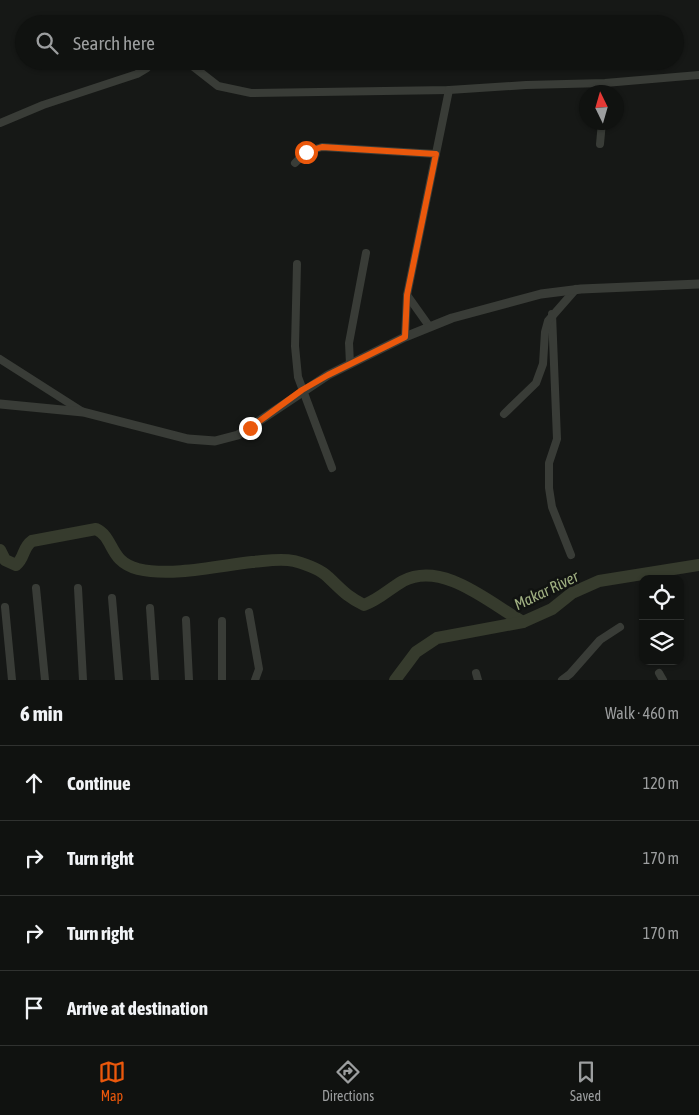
<!DOCTYPE html>
<meta charset="utf-8">
<style>
body{margin:0;font-family:"Asap Condensed",sans-serif;background:#1e201e;color:#f1f3f6}
.controls{position:absolute;right:15px;bottom:15px;display:grid;overflow:hidden;border-radius:10px;box-shadow:0 1px 4px #0004}
.controls button{width:45px;height:45px;display:grid;place-items:center;padding:0;border:0;border-bottom:1px solid #303230;background:#101210;color:#f1f3f6;font:25px sans-serif}
.compass{position:absolute;left:579px;top:85px;width:45px;height:45px;border-radius:50%;background:#101210;box-shadow:0 1px 4px #0004;rotate:355deg}
.stop{position:absolute;width:15px;height:15px;margin:-11px;border:4px solid #ea580c;border-radius:50%;background:#fff}
.stop.end{background:#ea580c;border-color:#fff;box-shadow:0 1px 5px #0008}
.list{margin:0;padding:0;list-style:none}
h2{display:flex;justify-content:space-between;align-items:center;height:65px;margin:0;padding:0 20px;font-size:21px}
h2 small{font-size:16px;font-weight:400;color:#9c9e9f}
.list li{display:grid;grid-template-columns:32px 1fr auto;gap:15px;align-items:center;box-sizing:border-box;height:75px;padding:0 20px;border-top:1px solid #303230}
.list b{display:block;font-size:19px;white-space:nowrap}
.list em{font-size:16px;font-style:normal;color:#9c9e9f}
.icon{flex:none;width:28px;height:28px;fill:none;stroke:currentColor;stroke-width:2;stroke-linecap:round;stroke-linejoin:round}
.map{position:relative;flex:none;width:699px;height:680px;overflow:hidden}
.search{position:absolute;background:#101210;box-shadow:0 1px 4px #0004;left:15px;right:15px;top:15px;height:55px;display:flex;align-items:center;gap:12px;box-sizing:border-box;padding:0 18px;border-radius:28px;color:#9c9e9f;font-size:19px}
.sheet{height:365px;background:#101210}
nav{display:flex;justify-content:space-around;align-items:center;box-sizing:border-box;height:70px;border-top:1px solid #303230;background:#101210;font-size:14px;color:#9c9e9f}
nav a{display:grid;justify-items:center;gap:2px}
nav .on{color:#ea580c}
.map>svg:first-child{display:block}
.lines{fill:none;stroke-linecap:round;stroke-linejoin:round}
.river{stroke:#363b2d;stroke-width:12}
.minor{stroke:#393c37;stroke-width:8}
.tertiary{stroke:#393c37;stroke-width:9}
.route{stroke:#ea580c;stroke-width:6}
.labels{text-anchor:middle;dominant-baseline:central;stroke-width:5;stroke-linejoin:round;paint-order:stroke}
.water-label{font-size:16px;font-style:italic;fill:#a0b082;stroke:#111311}
</style>
<div class="map">
<svg width="699" height="680" viewBox="0 0 699 680">
<rect width="100%" height="100%" fill="#161816"/>
<g class="lines">
<!-- river -->
<g class="river">
<path d="M 0,550 L 5,560 L 16,565 C 25,558 22,548 32,541 L 96,529 C 115,538 108,561 138,569 C 171,577 218,566 252,562 C 266,561 280,558 294,561 C 305,564 320,569 328,577 C 342,590 346,596 364,605 C 380,599 389,589 403,581 C 443,560 491,604 523,622"/>
<polyline points="395,680 416,652 437,638 523,622 552,609 572,593 599,581 699,565"/>
</g>
<!-- minor -->
<g class="minor">
<polyline points="186,61 218,86 251,93 449,90 526,85 605,83 699,75"/>
<polyline points="0,123 43,105 137,74 147,68 147,61"/>
<polyline points="600,144 602,122"/>
<polyline points="295,163 306,152 322,147 436,154"/>
<polyline points="297,264 295,346 298,377 332,468"/>
<polyline points="407,295 429,326"/>
<polyline points="552,314 557,439 549,463 549,488 552,507 571,555"/>
<polyline points="405,337 407,295 449,90"/>
<polyline points="0,359 83,412"/>
<polyline points="350,364 349,343 366,253"/>
<polyline points="504,414 536,383 543,364 545,332 548,321 576,289"/>
<polyline points="36,588 45,680"/>
<polyline points="78,588 83,680"/>
<polyline points="112,598 119,680"/>
<polyline points="5,607 12,680"/>
<polyline points="150,608 155,680"/>
<polyline points="249,612 259,669 255,680"/>
<polyline points="186,620 189,680"/>
<polyline points="222,621 222,680"/>
<polyline points="476,673 478,680"/>
<polyline points="659,673 663,680"/>
<polyline points="562,680 570,674 600,640 620,627"/>
</g>
<!-- tertiary -->
<polyline class="tertiary" points="0,404 83,412 188,439 215,441 238,435 328,375 405,337 452,318 541,294 581,289 699,284"/>
</g>
<g class="lines">
<!-- route -->
<polyline class="route" points="250,428 302,390 328,375 405,337 407,295 436,154 322,147 306,152"/>
</g>
<g class="labels">
<!-- water labels -->
<g class="water-label">
<text transform="translate(546 590) rotate(-26)">Makar River</text>
</g>
</g>
</svg>
<div class="controls">
<button><svg class="icon" aria-label="locate" viewBox="0 0 24 24"><circle cx="12" cy="12" r="6"/><path d="M12 2v4M12 18v4M2 12h4M18 12h4"/></svg></button>
<button><svg class="icon" aria-label="layers" viewBox="0 0 24 24"><path d="M12 4l9 5-9 5-9-5zM3 14l9 5 9-5"/></svg></button>
</div>
<svg class="compass" viewBox="-18 -18 36 36"><path d="M0-13l5 13h-10z" fill="#e53935"/><path d="M0 13l5-13h-10z" fill="#9c9e9f"/></svg>
<div class="stop" style="left:306px;top:152px"></div>
<div class="stop end" style="left:250px;top:428px"></div>
<div class="search"><svg class="icon" aria-label="search" viewBox="0 0 24 24"><circle cx="10" cy="10" r="6"/><path d="M15 15l6 6"/></svg>Search here</div>
</div>
<section class="sheet">
<h2>6 min<small>Walk · 460 m</small></h2>
<ul class="list">
<li><svg class="icon" aria-label="ahead" viewBox="0 0 24 24"><path d="M12 20V5M6 11l6-6 6 6"/></svg><div><b>Continue</b></div><em>120 m</em></li>
<li><svg class="icon" aria-label="right" viewBox="0 0 24 24"><path d="M7 20v-9h11M14 6l5 5-5 5"/></svg><div><b>Turn right</b></div><em>170 m</em></li>
<li><svg class="icon" aria-label="right" viewBox="0 0 24 24"><path d="M7 20v-9h11M14 6l5 5-5 5"/></svg><div><b>Turn right</b></div><em>170 m</em></li>
<li><svg class="icon" aria-label="arrive" viewBox="0 0 24 24"><path d="M6 21V4h12l-3 4 3 4H6"/></svg><div><b>Arrive at destination</b></div></li>
</ul>
</section>
<nav>
<a class="on"><svg class="icon" aria-label="map" viewBox="0 0 24 24"><path d="M3 6l6-2 6 2 6-2v14l-6 2-6-2-6 2zM9 4v14M15 6v14"/></svg>Map</a>
<a><svg class="icon" aria-label="directions" viewBox="0 0 24 24"><path d="M12 3l9 9-9 9-9-9zM9 14v-3h6M13 9l2 2-2 2"/></svg>Directions</a>
<a><svg class="icon" aria-label="saved" viewBox="0 0 24 24"><path d="M7 4h10v16l-5-4-5 4z"/></svg>Saved</a>
</nav>
